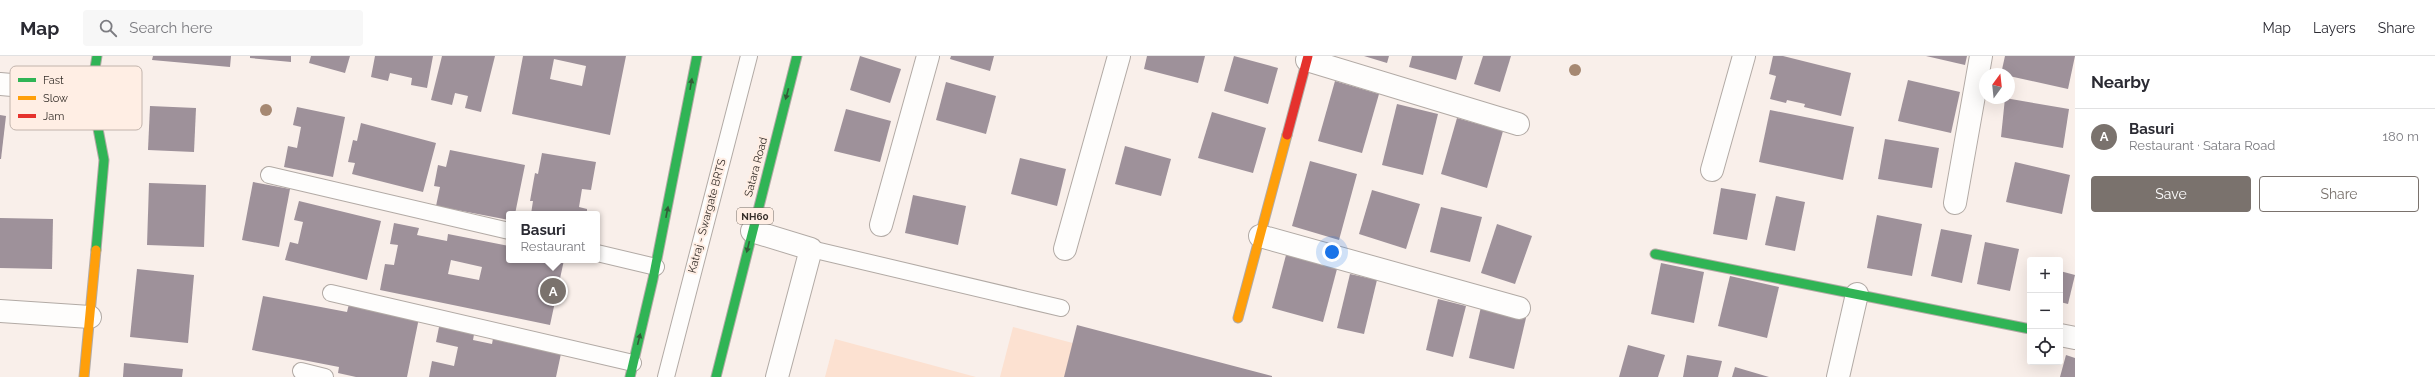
<!DOCTYPE html>
<meta charset="utf-8">
<style>
body{margin:0;font-family:Raleway,sans-serif;background:#f7f7f7;color:#2b2b33}
.controls{position:absolute;right:12px;bottom:12px;display:grid;overflow:hidden;border-radius:4px;box-shadow:0 4px 16px #0002}
.controls button{width:36px;height:36px;display:grid;place-items:center;padding:0;border:0;border-bottom:1px solid #e1e1e2;background:#fff;color:#2b2b33;font:20px sans-serif}
.compass{position:absolute;left:1979px;top:12px;width:36px;height:36px;border-radius:50%;background:#fff;box-shadow:0 4px 16px #0002;rotate:15deg}
.you{position:absolute;left:1332px;top:196px;width:14px;height:14px;margin:-10px;border:3px solid #fff;border-radius:50%;background:#1a73e8;box-shadow:0 0 0 6px #1a73e833}
.badge{display:grid;place-items:center;width:26px;height:26px;border-radius:50%;background:#7a726d;color:#fff;font-size:13px;font-weight:700}
.pin{position:absolute;translate:-50% -50%;border:2px solid #fff;box-shadow:0 1px 4px #0006}
.popup{position:absolute;left:506px;top:155px;width:94px;height:52px;box-sizing:border-box;display:grid;place-content:center;border-radius:4px;background:#fff;filter:drop-shadow(0 1px 3px #0005);font-size:13px;white-space:nowrap;color:#7c7c81}
.popup b{font-size:15px;color:#2b2b33}
.popup::after{content:'';position:absolute;left:50%;top:100%;margin-left:-8px;border:8px solid transparent;border-top-color:#fff}
.list{margin:0;padding:0;list-style:none}
h2{display:flex;justify-content:space-between;align-items:center;height:52px;margin:0;padding:0 16px;font-size:17px}
h2 small{font-size:13px;font-weight:400;color:#7c7c81}
.list li{display:grid;grid-template-columns:26px 1fr auto;gap:12px;align-items:center;box-sizing:border-box;height:56px;padding:0 16px;border-top:1px solid #e1e1e2}
.list b{display:block;font-size:15px;white-space:nowrap}
.list p{margin:0;font-size:13px;white-space:nowrap;color:#7c7c81}
.list em{font-size:13px;font-style:normal;color:#7c7c81}
.actions{display:flex;gap:8px;padding:12px 16px}
.actions a{flex:1;padding:9px 0;border:1px solid #7a726d;border-radius:4px;text-align:center;font-size:14px;color:#7a726d}
.actions .main{background:#7a726d;color:#fff}
.icon{flex:none;width:22px;height:22px;fill:none;stroke:currentColor;stroke-width:2;stroke-linecap:round;stroke-linejoin:round}
.map{position:relative;flex:none;width:2075px;height:321px;overflow:hidden}
header{display:flex;align-items:center;gap:24px;box-sizing:border-box;height:56px;padding:0 20px;background:#fff;border-bottom:1px solid #e1e1e2}
header strong{font-size:19px}
nav{display:flex;gap:22px;margin-inline-start:auto;font-size:14px}
.search{width:280px;height:36px;background:#f7f7f7;display:flex;align-items:center;gap:10px;box-sizing:border-box;padding:0 14px;border-radius:4px;color:#7c7c81;font-size:15px}
main{display:flex}
aside{flex:1;background:#fff}
.map>svg:first-child{display:block}
.green{fill:#fce1d1}
.building{fill:#9e919a;fill-rule:evenodd}
.lines{fill:none;stroke-linecap:round;stroke-linejoin:round}
.lane-casing{stroke:#b2aaa5;stroke-width:18}
.street-casing{stroke:#b2aaa5;stroke-width:24}
.fast-casing{stroke:#b2aaa5;stroke-width:11}
.slow-casing{stroke:#b2aaa5;stroke-width:11}
.jam-casing{stroke:#b2aaa5;stroke-width:11}
.lane{stroke:#fefdfc;stroke-width:16}
.street{stroke:#fefdfc;stroke-width:22}
.fast{stroke:#30b455;stroke-width:9}
.slow{stroke:#ff9f0a;stroke-width:9}
.jam{stroke:#e5322d;stroke-width:9}
.tree{fill:#a68872}
.oneway{fill:#335d38}
.labels{text-anchor:middle;dominant-baseline:central;stroke-width:4;stroke-linejoin:round;paint-order:stroke}
.shield{fill:#ffeee4;stroke:#726861;stroke-width:1}
.shield-label{font-size:10px;font-weight:bold;fill:#352e29}
.street-label{font-size:11px;fill:#352e29;stroke:#ffeee4}
.key{fill:#ffeee4;stroke:#c2b4ac;stroke-width:1}
.key-label{font-size:11px;fill:#352e29}
</style>
<header>
<strong>Map</strong>
<div class="search"><svg class="icon" aria-label="search" viewBox="0 0 24 24"><circle cx="10" cy="10" r="6"/><path d="M15 15l6 6"/></svg>Search here</div>
<nav><a>Map</a><a>Layers</a><a>Share</a></nav>
</header>
<main>
<div class="map">
<svg width="2075" height="321" viewBox="0 0 2075 321">
<rect width="100%" height="100%" fill="#f9efea"/>
<!-- green -->
<g class="green">
<polygon points="1013,271 1117,299 1110,321 1000,321"/>
<polygon points="835,283 976,321 825,321"/>
</g>
<!-- building -->
<g class="building">
<polygon points="153,0 231,0 230,11 152,4"/>
<polygon points="250,0 291,0 291,6 250,2"/>
<polygon points="311,0 350,0 345,17 309,7"/>
<polygon points="375,0 433,0 427,32 411,29 412,22 390,17 388,25 371,21"/>
<polygon points="442,0 495,0 481,56 465,52 468,40 455,37 452,49 431,44"/>
<path d="M 523,0 L 626,0 L 610,79 L 512,58 ZM 554,3 L 586,10 L 582,30 L 550,23 Z"/>
<polygon points="860,0 901,13 890,47 850,34"/>
<polygon points="951,0 994,0 990,15 950,3"/>
<polygon points="1147,0 1205,0 1198,27 1144,13"/>
<polygon points="1234,0 1278,12 1268,48 1224,35"/>
<polygon points="1364,0 1389,0 1387,7"/>
<polygon points="1412,0 1463,0 1456,24 1409,11"/>
<polygon points="1483,0 1511,0 1500,36 1474,28"/>
<polygon points="1773,0 1783,0 1851,17 1841,60 1804,51 1805,48 1787,44 1786,47 1770,43 1776,20 1769,18"/>
<polygon points="1926,0 1967,0 1965,9"/>
<polygon points="2005,0 2075,0 2068,33 2009,20 2009,18 2001,18"/>
<polygon points="1908,24 1960,36 1951,77 1898,65"/>
<polygon points="1335,25 1379,38 1362,97 1318,85"/>
<polygon points="946,26 996,40 986,78 936,64"/>
<polygon points="2005,42 2069,53 2063,92 2001,81"/>
<polygon points="1397,48 1438,58 1423,119 1382,109"/>
<polygon points="150,50 196,52 194,96 148,94"/>
<polygon points="297,51 345,61 333,121 284,111 288,90 297,92 301,71 293,69"/>
<polygon points="846,53 891,65 880,106 834,95"/>
<polygon points="1770,54 1854,71 1843,124 1759,106"/>
<polygon points="1212,56 1266,72 1253,117 1198,102"/>
<polygon points="0,59 6,60 1,103 0,103"/>
<polygon points="1457,62 1503,75 1487,132 1441,118"/>
<polygon points="361,67 436,87 423,136 352,118 355,107 348,106 353,84 357,85"/>
<polygon points="1885,83 1939,92 1932,132 1878,123"/>
<polygon points="1125,90 1171,103 1161,140 1115,128"/>
<polygon points="450,94 525,109 515,158 509,158 509,164 436,150 440,131 434,130 438,109 446,111"/>
<polygon points="542,97 596,106 591,134 582,133 579,151 587,153 587,158 531,158 533,145 530,145 535,117 538,118"/>
<polygon points="1020,102 1066,113 1057,150 1011,138"/>
<polygon points="1310,105 1357,118 1339,184 1292,170"/>
<polygon points="2015,106 2070,119 2062,158 2006,146"/>
<polygon points="253,126 290,133 279,191 242,184"/>
<polygon points="149,127 206,129 204,191 147,189"/>
<polygon points="1721,132 1756,138 1747,184 1713,178"/>
<polygon points="1372,134 1420,148 1406,193 1359,178"/>
<polygon points="913,139 966,150 958,189 905,177"/>
<polygon points="1776,140 1805,146 1795,195 1765,189"/>
<polygon points="299,145 381,165 367,224 285,204 290,186 298,188 303,166 294,164"/>
<polygon points="1441,151 1482,161 1470,206 1430,196"/>
<polygon points="1877,159 1922,168 1912,220 1867,212"/>
<polygon points="0,162 53,163 52,213 0,212"/>
<path d="M 394,167 L 419,172 L 417,179 L 447,185 L 448,178 L 509,190 L 509,204 L 564,204 L 550,269 L 380,234 L 385,208 L 394,209 L 398,189 L 390,188 ZM 451,204 L 482,211 L 479,224 L 448,218 Z"/>
<polygon points="1497,168 1532,180 1515,228 1481,217"/>
<polygon points="1941,173 1972,179 1962,227 1931,220"/>
<polygon points="1985,186 2019,193 2010,235 1977,228"/>
<polygon points="1286,199 1337,213 1323,266 1272,252"/>
<polygon points="1661,207 1704,216 1694,267 1651,258"/>
<polygon points="137,213 194,219 188,287 130,281"/>
<polygon points="2060,215 2075,219 2068,248 2060,246"/>
<polygon points="1350,218 1377,224 1364,278 1337,272"/>
<polygon points="1730,220 1779,231 1767,282 1718,270"/>
<polygon points="263,240 347,256 349,248 419,262 407,321 356,321 338,317 339,311 252,294"/>
<polygon points="1438,243 1466,250 1453,301 1426,294"/>
<polygon points="1481,251 1526,262 1514,313 1469,302"/>
<polygon points="440,266 475,273 473,284 492,288 494,277 562,293 556,321 429,321 432,305 454,310 458,291 436,286"/>
<polygon points="1077,269 1272,320 1272,321 1064,321"/>
<polygon points="1628,289 1665,299 1658,321 1619,321"/>
<polygon points="1687,299 1722,305 1718,321 1683,321"/>
<polygon points="2066,299 2075,302 2075,321 2060,321"/>
<polygon points="124,307 183,313 182,321 123,321"/>
<polygon points="1735,311 1769,321 1732,321"/>
</g>
<g class="lines">
<!-- lane casing -->
<g class="lane-casing">
<g id="lane">
<polyline points="269,119 509,175"/>
<polyline points="811,193 1061,252"/>
<polyline points="597,197 656,211"/>
<polyline points="331,237 633,307"/>
<polyline points="301,315 325,321"/>
<polyline points="666,321 749,0"/>
</g>
</g>
<!-- street casing -->
<g class="street-casing">
<g id="street">
<polyline points="1307,4 1518,68"/>
<polyline points="0,28 91,36"/>
<polyline points="1712,114 1744,0"/>
<polyline points="1955,147 1981,0"/>
<polyline points="881,169 928,0"/>
<polyline points="752,175 811,193 777,321"/>
<polyline points="1260,180 1519,252"/>
<polyline points="1065,193 1119,0"/>
<polyline points="0,255 90,261"/>
<polyline points="2060,279 2075,282"/>
<polyline points="1838,321 1857,238"/>
</g>
</g>
<!-- fast casing -->
<g class="fast-casing">
<g id="fast">
<polyline points="96,194 104,104 91,36 97,0"/>
<polyline points="1655,198 2030,273"/>
<polyline points="630,321 653,223 697,0"/>
<polyline points="716,321 797,0"/>
</g>
</g>
<!-- slow casing -->
<g class="slow-casing">
<g id="slow">
<polyline points="1238,262 1287,79"/>
<polyline points="84,321 96,194"/>
</g>
</g>
<!-- jam casing -->
<g class="jam-casing">
<polyline id="jam" points="1287,79 1308,0"/>
</g>
<!-- lane -->
<use href="#lane" class="lane"/>
<!-- street -->
<use href="#street" class="street"/>
<!-- fast -->
<use href="#fast" class="fast"/>
<!-- slow -->
<use href="#slow" class="slow"/>
<!-- jam -->
<use href="#jam" class="jam"/>
</g>
<!-- trees -->
<g class="tree">
<circle cx="1575" cy="14" r="6"/>
<circle cx="266" cy="54" r="6"/>
</g>
<!-- one-way arrows -->
<defs><path id="oneway-solid" d="M-6-.8H1V-3.2L6.5 0L1 3.2V.8H-6Z"/></defs>
<g class="oneway">
<use href="#oneway-solid" transform="translate(691 28) rotate(-80)"/>
<use href="#oneway-solid" transform="translate(787 38) rotate(105)"/>
<use href="#oneway-solid" transform="translate(667 156) rotate(-79)"/>
<use href="#oneway-solid" transform="translate(748 191) rotate(104)"/>
<use href="#oneway-solid" transform="translate(639 283) rotate(-76)"/>
</g>
<g class="labels">
<!-- shield labels -->
<rect class="shield" x="737" y="152" width="36" height="16" rx="3"/>
<g class="shield-label">
<text x="755" y="160">NH60</text>
</g>
<!-- street labels -->
<g class="street-label">
<text transform="translate(756 111) rotate(-75)">Satara Road</text>
<text transform="translate(707 160) rotate(-75)">Katraj - Swargate BRTS</text>
</g>
</g>
<!-- legend -->
<rect x="10" y="10" width="132" height="64" rx="6" class="key"/>
<rect x="18" y="22" width="18" height="4" fill="#30b455"/>
<rect x="18" y="40" width="18" height="4" fill="#ff9f0a"/>
<rect x="18" y="58" width="18" height="4" fill="#e5322d"/>
<g class="key-label">
<text x="43" y="28">Fast</text>
<text x="43" y="46">Slow</text>
<text x="43" y="64">Jam</text>
</g>
</svg>
<div class="controls">
<button>+</button>
<button>−</button>
<button><svg class="icon" aria-label="locate" viewBox="0 0 24 24"><circle cx="12" cy="12" r="6"/><path d="M12 2v4M12 18v4M2 12h4M18 12h4"/></svg></button>
</div>
<svg class="compass" viewBox="-18 -18 36 36"><path d="M0-13l5 13h-10z" fill="#e53935"/><path d="M0 13l5-13h-10z" fill="#7c7c81"/></svg>
<div class="you"></div>
<div class="pin badge" style="left:553px;top:235px">A</div>
<div class="popup"><b>Basuri</b>Restaurant</div>
</div>
<aside>
<h2>Nearby<small></small></h2>
<ul class="list">
<li><span class="badge">A</span><div><b>Basuri</b><p>Restaurant · Satara Road</p></div><em>180 m</em></li>
</ul>
<div class="actions"><a class="main">Save</a><a>Share</a></div>
</aside>
</main>
